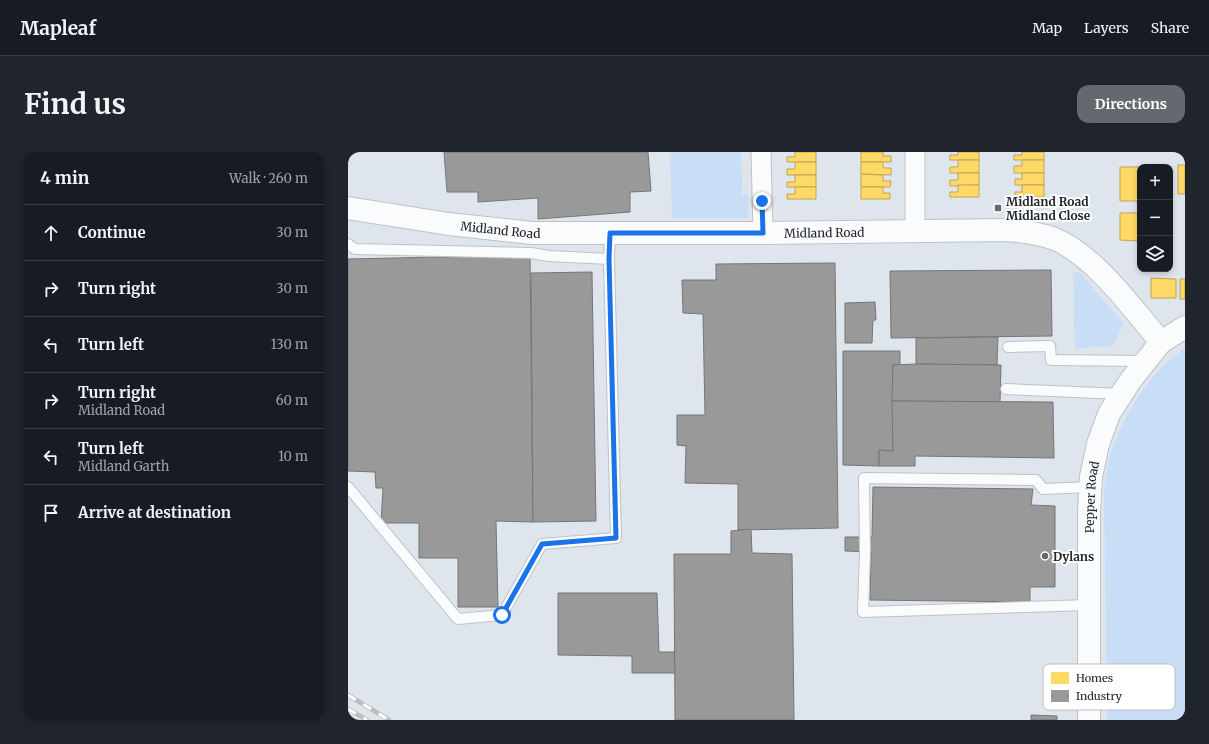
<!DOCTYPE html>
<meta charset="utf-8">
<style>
body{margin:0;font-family:Merriweather,serif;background:#20242c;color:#f1f3f6}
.controls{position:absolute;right:12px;top:12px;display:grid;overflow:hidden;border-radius:8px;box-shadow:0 2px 6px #0003}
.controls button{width:36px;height:36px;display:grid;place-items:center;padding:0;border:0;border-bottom:1px solid #363941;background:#171b24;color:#f1f3f6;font:20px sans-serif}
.stop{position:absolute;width:12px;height:12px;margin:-9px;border:3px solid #1a73e8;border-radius:50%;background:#fff}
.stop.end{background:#1a73e8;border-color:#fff;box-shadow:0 1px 4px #0008}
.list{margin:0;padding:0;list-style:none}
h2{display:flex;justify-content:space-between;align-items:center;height:52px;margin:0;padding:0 16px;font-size:17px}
h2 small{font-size:13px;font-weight:400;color:#9ea1a6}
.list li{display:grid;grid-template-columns:26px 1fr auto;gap:12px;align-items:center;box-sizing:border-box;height:56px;padding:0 16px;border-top:1px solid #363941}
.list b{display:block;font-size:15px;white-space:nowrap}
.list p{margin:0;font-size:13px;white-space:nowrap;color:#9ea1a6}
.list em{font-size:13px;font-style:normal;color:#9ea1a6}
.icon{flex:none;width:22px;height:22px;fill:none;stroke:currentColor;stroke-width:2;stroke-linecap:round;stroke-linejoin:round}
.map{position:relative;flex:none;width:837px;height:568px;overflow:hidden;border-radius:12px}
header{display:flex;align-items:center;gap:24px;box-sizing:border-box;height:56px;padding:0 20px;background:#171b24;border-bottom:1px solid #363941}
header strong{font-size:19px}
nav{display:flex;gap:22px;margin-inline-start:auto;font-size:14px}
.intro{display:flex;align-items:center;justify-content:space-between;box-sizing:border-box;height:96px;padding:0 24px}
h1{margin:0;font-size:28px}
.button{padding:10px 18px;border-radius:12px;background:#64696f;color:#fff;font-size:14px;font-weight:700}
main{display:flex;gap:24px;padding:0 24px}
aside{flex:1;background:#171b24;border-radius:12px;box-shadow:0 2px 6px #0003}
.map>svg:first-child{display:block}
.green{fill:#c8def6}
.homes{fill:#ffd966;stroke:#bda354}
.industry{fill:#999;stroke:#757678}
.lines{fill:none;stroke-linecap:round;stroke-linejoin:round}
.service-casing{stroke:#bec2c7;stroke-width:12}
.minor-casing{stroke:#bec2c7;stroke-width:21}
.tertiary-casing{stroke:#bec2c7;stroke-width:24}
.service{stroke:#fafbfc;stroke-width:10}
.minor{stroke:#fafbfc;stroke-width:19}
.tertiary{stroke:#fafbfc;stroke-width:22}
.rail-casing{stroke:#bcbdbf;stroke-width:4.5}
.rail{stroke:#fff;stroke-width:3;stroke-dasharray:9;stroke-linecap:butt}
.route{stroke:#1a73e8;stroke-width:5}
.poi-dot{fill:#64696f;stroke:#fff;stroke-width:1.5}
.labels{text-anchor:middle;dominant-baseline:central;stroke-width:4;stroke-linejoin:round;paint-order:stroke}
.poi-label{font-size:12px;font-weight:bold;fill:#22262b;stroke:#fff;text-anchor:start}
.street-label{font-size:12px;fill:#22262b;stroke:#fff}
.key{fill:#fff;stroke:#bdbebf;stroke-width:1}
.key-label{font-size:11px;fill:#22262b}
</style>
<header>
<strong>Mapleaf</strong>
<nav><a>Map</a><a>Layers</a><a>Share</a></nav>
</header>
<div class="intro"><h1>Find us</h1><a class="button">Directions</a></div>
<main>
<aside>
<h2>4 min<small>Walk · 260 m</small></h2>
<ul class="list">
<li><svg class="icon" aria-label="ahead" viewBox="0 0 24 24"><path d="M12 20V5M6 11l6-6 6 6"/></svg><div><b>Continue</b></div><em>30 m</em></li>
<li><svg class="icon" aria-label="right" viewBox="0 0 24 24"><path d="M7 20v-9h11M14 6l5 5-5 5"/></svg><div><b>Turn right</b></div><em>30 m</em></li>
<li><svg class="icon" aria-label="left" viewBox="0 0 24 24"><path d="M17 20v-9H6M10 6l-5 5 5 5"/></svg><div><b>Turn left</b></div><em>130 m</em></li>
<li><svg class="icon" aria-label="right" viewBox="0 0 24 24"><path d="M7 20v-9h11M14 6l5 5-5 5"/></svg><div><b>Turn right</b><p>Midland Road</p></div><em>60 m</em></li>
<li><svg class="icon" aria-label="left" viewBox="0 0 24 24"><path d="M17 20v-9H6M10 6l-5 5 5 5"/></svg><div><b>Turn left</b><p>Midland Garth</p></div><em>10 m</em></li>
<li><svg class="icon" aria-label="arrive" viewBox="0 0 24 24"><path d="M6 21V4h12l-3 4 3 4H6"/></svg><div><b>Arrive at destination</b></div></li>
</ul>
</aside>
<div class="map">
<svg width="837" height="568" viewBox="0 0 837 568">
<rect width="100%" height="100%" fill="#dfe5ec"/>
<!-- green -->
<g class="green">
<polygon points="322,0 393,0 394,43 400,43 401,66 324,66"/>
<path d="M 731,120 L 776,172 L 765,193 C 758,198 751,194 742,195 C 738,195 733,196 729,197 L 727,196 L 725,121 Z"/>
<path d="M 837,196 L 837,568 L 759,568 L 756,342 C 757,332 758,321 760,311 C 772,267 799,223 837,196 Z"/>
</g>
<!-- homes -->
<g class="homes">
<polygon points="447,0 468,0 468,10 439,10 439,5 447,5"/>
<polygon points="513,0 535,0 535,4 543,4 543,10 513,10"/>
<polygon points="610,0 631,0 631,8 602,8 602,3 610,3"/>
<polygon points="674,0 696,0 696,8 666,8 666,3 674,3"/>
<polygon points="610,8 631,8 631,21 602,21 602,15 610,15"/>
<polygon points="674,8 696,8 696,21 666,21 666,14 674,14"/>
<polygon points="447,10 468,10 468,23 439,23 439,17 447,17"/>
<polygon points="513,10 535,10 535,16 543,16 543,23 513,22"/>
<rect x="830" y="13" width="7" height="29"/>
<polygon points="772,15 800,15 792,15 792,49 772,49"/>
<polygon points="610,21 631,21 631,33 602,34 602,28 610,28"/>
<polygon points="674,21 696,21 696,33 667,33 667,27 674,27"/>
<polygon points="513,22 535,23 535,29 543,29 542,35 513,35"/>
<polygon points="447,23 468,23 468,35 439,35 439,30 447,30"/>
<polygon points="610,33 631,33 631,45 602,45 602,40 610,40"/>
<polygon points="674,33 696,33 696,45 667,45 667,40 674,40"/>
<polygon points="447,35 468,35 468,47 439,47 439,42 447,42"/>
<polygon points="513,35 535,35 535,41 542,41 542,47 513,47"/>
<polygon points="772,61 792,61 792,89 772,88"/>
<polygon points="803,126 828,127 828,146 803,146"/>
<rect x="832" y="127" width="5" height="20"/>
</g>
<!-- industry -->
<g class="industry">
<polygon points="96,0 300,0 303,39 282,40 282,60 190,67 190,46 130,50 130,40 99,40"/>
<polygon points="182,103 185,370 148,369 150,455 110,455 110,406 71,406 71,371 33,371 35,336 28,336 27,320 0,319 0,107"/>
<polygon points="487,111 490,376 390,378 390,332 337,331 338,294 329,293 329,263 357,263 355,162 335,161 334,128 368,128 368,112"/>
<polygon points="703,118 704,184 543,186 542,119"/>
<polygon points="244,120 248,369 185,370 183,121"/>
<polygon points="527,150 528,168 525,168 524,191 497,191 497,151"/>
<polygon points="650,185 649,213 568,212 568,186"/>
<polygon points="495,199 552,199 552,213 545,213 545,299 531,298 531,314 495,313"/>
<polygon points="568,212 653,213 652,250 544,249 545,213"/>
<polygon points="544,249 705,250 706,306 567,304 567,314 531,314 531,298 545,299"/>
<polygon points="525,335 685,337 683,353 707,354 707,435 682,435 682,450 522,448 523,400 497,399 497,385 524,385"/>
<polygon points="403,377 404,401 444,402 446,568 327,568 326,402 383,402 383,379"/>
<polygon points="210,441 309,441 311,500 326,500 327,521 284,521 284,504 210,503"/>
<polygon points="683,563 709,564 709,568 683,568"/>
</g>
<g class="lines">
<!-- service casing -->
<g class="service-casing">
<g id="service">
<polyline points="0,92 7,97 183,101 201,104 261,107 268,386 194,392 154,463 110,467 0,335"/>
<polyline points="261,107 262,81"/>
<polyline points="660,195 702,194 703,208 798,209"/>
<polyline points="658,237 774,242"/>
<polyline points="741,453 515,460 517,400 516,326 688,328 695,337 742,335"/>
</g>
</g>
<!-- minor casing -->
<g class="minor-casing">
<g id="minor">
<polyline points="413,0 415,81"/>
<polyline points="567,0 567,79"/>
</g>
</g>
<!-- tertiary casing -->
<g class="tertiary-casing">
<g id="tertiary">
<path id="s1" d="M 0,56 L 101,72 L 184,81 L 415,81 L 657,78 C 674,79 691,81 707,87 C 747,104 785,157 813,190"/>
<path id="s2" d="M 741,568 L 741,361 L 743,325 L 750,292 L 761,262 L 782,229 L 813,190 L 837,175"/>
</g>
</g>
<!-- service -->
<use href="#service" class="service"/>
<!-- minor -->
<use href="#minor" class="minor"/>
<!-- tertiary -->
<use href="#tertiary" class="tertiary"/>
<!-- rail casing -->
<g class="rail-casing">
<g id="rail">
<polyline points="0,543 41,568"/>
<polyline points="0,557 19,568"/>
</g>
</g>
<!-- rail -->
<use href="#rail" class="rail"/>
</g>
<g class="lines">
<!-- route -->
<polyline class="route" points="154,463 194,392 268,386 261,107 262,81 415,81 414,49"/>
</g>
<!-- markers -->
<g class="poi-dot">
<rect x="646" y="52" width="8" height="8" rx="2"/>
<circle cx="697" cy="404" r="4"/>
</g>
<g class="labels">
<!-- poi labels -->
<g class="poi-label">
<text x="658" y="49">Midland Road<tspan x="658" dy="14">Midland Close</tspan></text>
<text x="705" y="404">Dylans</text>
</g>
<!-- street labels -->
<g class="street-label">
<text stroke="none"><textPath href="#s1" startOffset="154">Midland Road</textPath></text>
<text stroke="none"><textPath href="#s1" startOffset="478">Midland Road</textPath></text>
<text stroke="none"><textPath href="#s2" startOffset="223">Pepper Road</textPath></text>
</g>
</g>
<!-- legend -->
<rect x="695" y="512" width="132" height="46" rx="6" class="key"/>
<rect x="703" y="520" width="18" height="12" fill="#ffd966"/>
<rect x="703" y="538" width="18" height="12" fill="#999"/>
<g class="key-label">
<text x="728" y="530">Homes</text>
<text x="728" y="548">Industry</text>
</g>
</svg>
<div class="controls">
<button>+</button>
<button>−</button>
<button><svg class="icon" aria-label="layers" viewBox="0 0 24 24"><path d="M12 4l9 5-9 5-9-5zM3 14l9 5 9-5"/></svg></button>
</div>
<div class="stop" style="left:154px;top:463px"></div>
<div class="stop end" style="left:414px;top:49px"></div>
</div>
</main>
